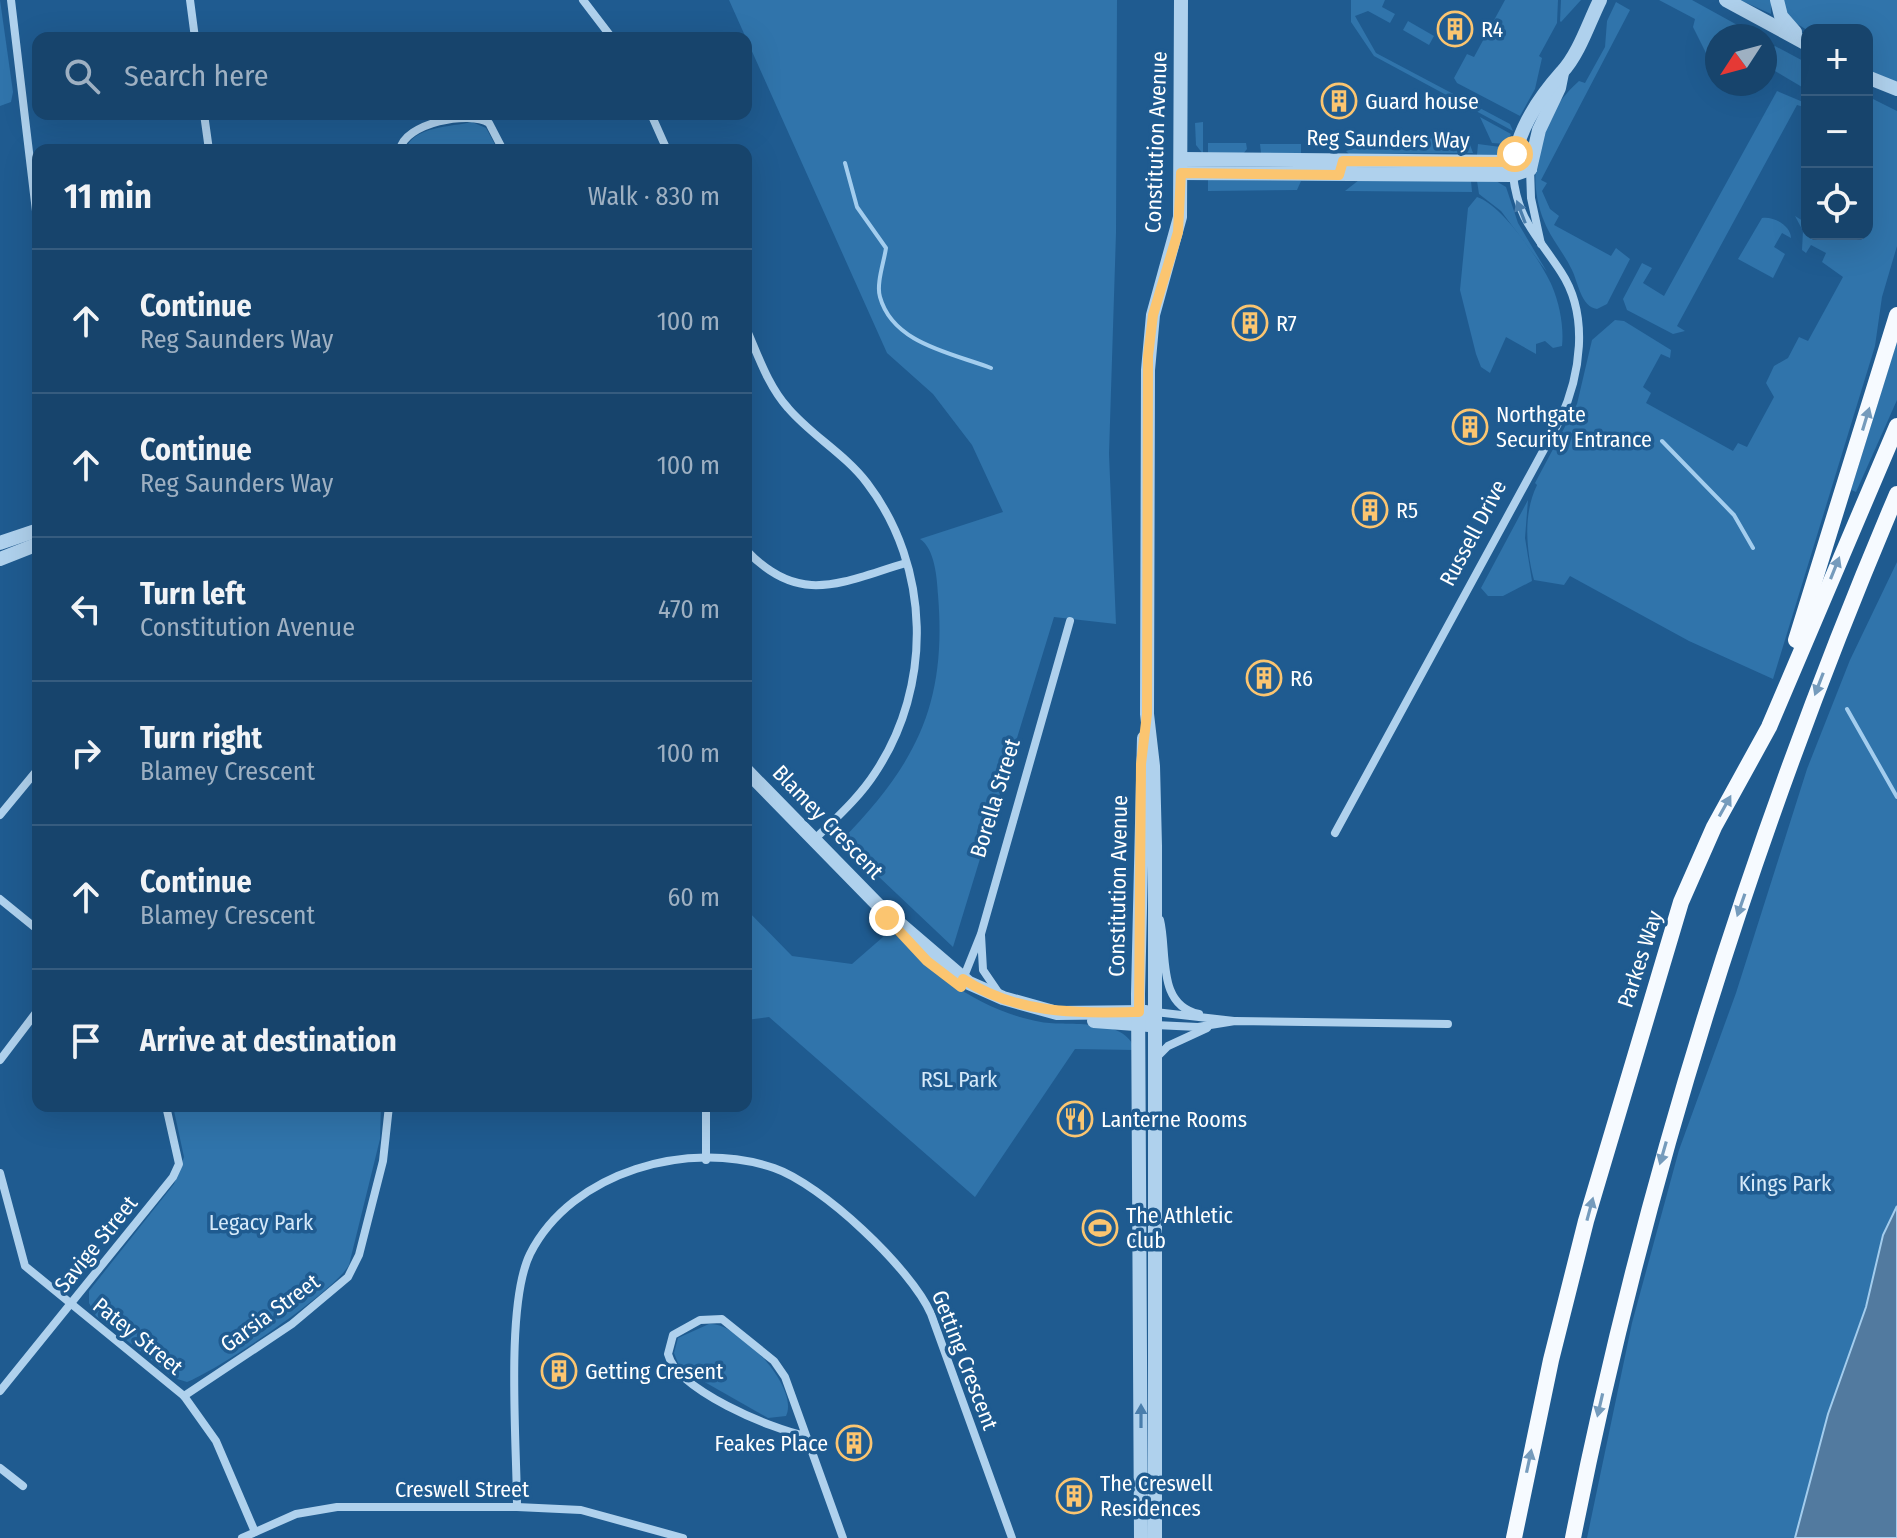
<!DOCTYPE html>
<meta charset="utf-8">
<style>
body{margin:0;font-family:"Fira Sans Condensed",sans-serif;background:#244e74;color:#f1f3f6}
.controls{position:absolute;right:24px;top:24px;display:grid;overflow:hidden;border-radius:16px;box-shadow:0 8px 32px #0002}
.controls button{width:72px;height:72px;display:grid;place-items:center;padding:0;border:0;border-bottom:2px solid #365c7f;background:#17446c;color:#f1f3f6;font:40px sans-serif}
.compass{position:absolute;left:1705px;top:24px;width:72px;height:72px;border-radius:50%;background:#17446c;box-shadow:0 8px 32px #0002;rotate:234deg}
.stop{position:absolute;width:24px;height:24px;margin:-18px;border:6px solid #fbc570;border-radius:50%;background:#fff}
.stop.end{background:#fbc570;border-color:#fff;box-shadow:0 2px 8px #0008}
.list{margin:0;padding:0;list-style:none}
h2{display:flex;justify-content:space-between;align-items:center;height:104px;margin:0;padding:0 32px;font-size:34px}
h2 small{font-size:26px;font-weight:400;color:#9eb0c2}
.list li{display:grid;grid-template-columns:52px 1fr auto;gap:24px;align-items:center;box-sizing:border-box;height:144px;padding:0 32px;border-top:2px solid #365c7f}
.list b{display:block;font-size:30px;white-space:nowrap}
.list p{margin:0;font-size:26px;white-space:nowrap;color:#9eb0c2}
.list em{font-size:26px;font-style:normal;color:#9eb0c2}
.icon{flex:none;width:44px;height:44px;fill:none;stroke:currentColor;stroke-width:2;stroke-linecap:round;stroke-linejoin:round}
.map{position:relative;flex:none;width:1897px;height:1538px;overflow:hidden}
.search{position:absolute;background:#17446c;box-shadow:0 8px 32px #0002;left:32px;top:32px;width:720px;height:88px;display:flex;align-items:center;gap:20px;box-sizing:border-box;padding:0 28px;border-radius:16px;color:#9eb0c2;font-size:30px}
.panel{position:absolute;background:#17446c;box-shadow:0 8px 32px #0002;left:32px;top:144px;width:720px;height:968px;border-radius:16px}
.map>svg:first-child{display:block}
.green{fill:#3074ab}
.water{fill:#527a9f;stroke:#a3cdee;stroke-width:2}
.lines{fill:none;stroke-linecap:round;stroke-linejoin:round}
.stream{stroke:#a3cdee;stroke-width:4}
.minor{stroke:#afd1ed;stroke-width:8}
.tertiary{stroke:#afd1ed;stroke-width:14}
.primary{stroke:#f6faff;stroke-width:16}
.oneway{fill:#4a7eac}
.oneway2{fill:#759bbc}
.route{stroke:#fbc570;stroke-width:10}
.labels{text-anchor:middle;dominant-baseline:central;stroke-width:7;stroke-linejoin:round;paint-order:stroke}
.poi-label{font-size:22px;fill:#fff;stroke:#1f5b90;text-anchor:start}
.street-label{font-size:22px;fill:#fff;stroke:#1f5b90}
.park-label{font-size:22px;fill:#d5e9f9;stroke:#1f5b90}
</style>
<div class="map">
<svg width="1897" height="1538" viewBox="0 0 1897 1538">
<rect width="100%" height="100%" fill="#1f5b90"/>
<!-- green -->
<g class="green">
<polygon points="0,0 13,92 11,102 0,106"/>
<path d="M 729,0 L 1117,0 L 1116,233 L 1109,454 L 1116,624 L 1054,617 L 953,947 L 841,841 C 916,764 947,705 938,595 C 937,578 935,549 920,539 L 1003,512 L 972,445 L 933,394 L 887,353 Z"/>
<polygon points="1351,0 1385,0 1382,7 1395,14 1390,23 1368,11 1355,16 1376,53 1510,124 1513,131 1374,56 1351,22"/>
<polygon points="1505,0 1558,0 1557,23 1539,56 1542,58 1535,89 1520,116 1457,83 1454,78 1467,54 1474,57"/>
<polygon points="1561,0 1581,0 1561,22 1560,21"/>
<polygon points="1659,0 1692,0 1750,32 1751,36 1717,36 1717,55 1706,53 1693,27 1695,19"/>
<polygon points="1740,0 1771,0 1771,14"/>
<polygon points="1782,0 1897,0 1897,82 1867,70 1867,30 1807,30 1789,19"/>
<path d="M 1616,2 L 1630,10 L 1541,180 L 1547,183 L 1542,191 L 1550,209 L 1559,216 L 1554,225 L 1611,256 L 1616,248 L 1630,259 L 1607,304 L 1597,309 C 1581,307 1578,282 1572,270 C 1564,253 1551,239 1544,221 C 1524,173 1540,115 1579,81 L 1585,83 L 1605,47 L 1607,21 Z"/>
<polygon points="1408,21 1434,36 1429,45 1403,30"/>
<polygon points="1775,46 1807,63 1807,90 1765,65 1767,52"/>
<polygon points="1777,91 1803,102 1807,108 1797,105 1677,326 1685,331 1673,334 1627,310 1623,299 1642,263 1652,268 1643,283 1664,296"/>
<path d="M 1867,96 L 1897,111 L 1897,246 L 1882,297 L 1875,346 L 1773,679 L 1689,641 L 1570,576 L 1564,585 L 1534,580 C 1526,549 1523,514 1537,485 L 1535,483 L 1577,404 L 1592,340 L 1615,320 L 1624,321 L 1671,350 L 1670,358 L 1661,354 L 1643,387 L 1651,393 L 1646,403 L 1733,451 L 1738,443 L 1747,447 L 1774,397 L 1766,383 L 1774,366 L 1788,358 L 1799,337 L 1808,341 L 1843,277 L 1822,262 L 1826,253 L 1811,245 L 1806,253 L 1802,250 L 1803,231 L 1795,216 L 1803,221 L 1807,214 L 1807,234 L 1867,234 Z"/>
<polygon points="1480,117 1511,134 1506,144 1492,143"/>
<path d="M 472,122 L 486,128 L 498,150 L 406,150 C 412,126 451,127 472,122 Z"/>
<polygon points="1203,122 1203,154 1196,145 1195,123"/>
<polygon points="1428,138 1469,142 1473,153 1349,154 1346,151 1372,143"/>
<polygon points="1208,143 1246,143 1247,149 1243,154 1208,155"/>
<polygon points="1260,144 1301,144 1301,155 1261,153"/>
<polygon points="1478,144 1508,148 1499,155 1477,155"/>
<polygon points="1208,180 1301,181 1297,190 1208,191"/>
<polygon points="1359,180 1471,181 1472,192 1345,191"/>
<polygon points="1477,181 1496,181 1506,187 1518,223 1547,272 1501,211 1479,194"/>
<path d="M 1477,197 C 1501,204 1542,262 1552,286 C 1560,305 1564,328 1562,346 L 1553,348 L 1545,341 L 1536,344 L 1536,354 L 1506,337 L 1490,373 L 1481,367 L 1476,354 L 1460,290 L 1468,208 Z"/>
<path d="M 1762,218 C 1774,216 1791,226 1791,238 L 1782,233 L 1774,247 L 1785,254 L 1773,278 L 1738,259 Z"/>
<polygon points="1897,341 1897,400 1856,492 1851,490"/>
<polygon points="1528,500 1525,538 1532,581 1503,596 1488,596 1481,588"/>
<polygon points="1897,562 1897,1206 1883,1235 1866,1307 1841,1375 1795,1538 1587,1538 1632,1323 1679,1150 1736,993 1807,769 1850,660"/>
<path d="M 746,909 L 792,956 L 852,964 L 891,930 C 935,974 977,1010 1041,1022 C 1069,1027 1125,1016 1135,1050 L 1075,1049 L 975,1197 L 769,1017 L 746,1020 Z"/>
<path d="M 173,1106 L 381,1106 L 380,1139 L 349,1265 C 334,1292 218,1370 187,1382 L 174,1378 L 96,1316 L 89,1303 L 89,1291 L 174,1184 L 184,1157 Z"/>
<path d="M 709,1324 C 737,1321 800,1387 786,1416 L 768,1418 L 680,1368 L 674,1353 L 678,1338 Z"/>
</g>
<!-- water -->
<polygon class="water" points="1897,1206 1897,1538 1795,1538 1828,1414 1866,1307 1883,1235"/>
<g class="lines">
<!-- stream -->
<g class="stream">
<path d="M 845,163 L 857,207 L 886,248 C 884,262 876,284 880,297 C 893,344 952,353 991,368"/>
<polyline points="1662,441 1734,515 1753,548"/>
<polyline points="1847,709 1897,797"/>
</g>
<!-- minor -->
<g class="minor">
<polyline points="11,0 38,228"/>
<polyline points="190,0 195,38"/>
<polyline points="583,0 612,38"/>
<polyline points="204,114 209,150"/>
<polyline points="651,114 667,150"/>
<path d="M 400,150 C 404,123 470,110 489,123 L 503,150"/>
<polyline points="1530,169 1531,198 1541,244"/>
<path d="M 746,328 C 758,355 768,386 788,408 C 812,436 845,454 867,483 C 931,567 933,686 875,773 C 859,798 835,819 814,840"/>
<path d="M 746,550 C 800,607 841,582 906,563"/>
<polyline points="0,815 38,769"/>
<path d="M 1335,833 L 1560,420 C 1580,376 1590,316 1561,272 C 1537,235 1518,221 1513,175"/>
<polyline points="0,899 38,930"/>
<path d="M 1160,920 C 1168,952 1156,1005 1199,1014"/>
<polyline points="981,935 983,970 998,992"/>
<polyline points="963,979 981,934 1070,621"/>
<polyline points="1155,1012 1234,1021"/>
<polyline points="1155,1025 1198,1027 1235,1021 1448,1024"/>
<polyline points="1157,1057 1168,1046 1207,1028"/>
<polyline points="0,1060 38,1010"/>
<polyline points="706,1106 706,1160"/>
<polyline points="0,1173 25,1266 184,1396 216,1441 255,1532"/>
<polyline points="0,1391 173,1177 179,1164 166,1106"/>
<polyline points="184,1396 292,1324 348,1277 359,1255 383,1161 389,1106"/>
<path d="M 806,1436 C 771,1429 677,1390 668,1354 L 673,1335 L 700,1320 L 722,1319 L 774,1361 L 785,1377 L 843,1538"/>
<polyline points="0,1468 23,1486"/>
<path d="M 517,1507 C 517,1446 505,1305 530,1254 C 572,1171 689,1139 774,1168 C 821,1184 911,1268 931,1314 L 1012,1538"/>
<polyline points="242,1538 296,1514 337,1507 517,1507 581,1510 683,1538"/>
</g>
<!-- tertiary -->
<g class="tertiary">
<polyline points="1726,0 1807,44"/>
<polyline points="1777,0 1781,16 1795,32"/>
<polyline points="1867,77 1897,89"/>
<polyline points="1181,159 1513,162 1530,169"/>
<polyline points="1530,169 1539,130 1559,88 1562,73"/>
<path d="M 1513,170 C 1515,133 1538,99 1562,72 C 1579,54 1589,22 1600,0"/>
<polyline points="1181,173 1513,175 1530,169"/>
<polyline points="0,543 38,530"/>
<polyline points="0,559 38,544"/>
<polyline points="746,770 878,905 969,983 1003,998 1057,1013 1146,1012"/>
<polyline points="1094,1021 1149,1025"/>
<polyline points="1141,1538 1138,994 1144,738"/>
<polyline points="1155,1538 1155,846 1153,766 1147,714 1148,370 1153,315 1180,217 1181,0"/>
</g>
<!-- primary -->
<g class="primary">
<polyline points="1796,640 1897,315"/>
<polyline points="1514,1538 1551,1360 1586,1221 1681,902 1714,827 1769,727 1897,426"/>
<path d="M 1573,1538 C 1644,1179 1754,831 1897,494"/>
</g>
</g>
<!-- one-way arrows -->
<defs><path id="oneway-solid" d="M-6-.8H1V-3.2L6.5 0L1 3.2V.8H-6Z" transform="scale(2)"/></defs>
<g class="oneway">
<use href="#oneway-solid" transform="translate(1521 212) rotate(-111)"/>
<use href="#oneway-solid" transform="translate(1141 1416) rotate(-90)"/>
</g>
<g class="oneway2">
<use href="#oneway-solid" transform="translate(1866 419) rotate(-73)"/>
<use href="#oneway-solid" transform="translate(1835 568) rotate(-68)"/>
<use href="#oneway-solid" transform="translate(1819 684) rotate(111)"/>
<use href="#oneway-solid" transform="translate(1725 806) rotate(-61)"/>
<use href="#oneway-solid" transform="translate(1741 905) rotate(109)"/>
<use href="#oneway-solid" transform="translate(1663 1153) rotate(106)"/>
<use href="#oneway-solid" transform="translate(1590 1209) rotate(-75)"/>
<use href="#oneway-solid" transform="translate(1600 1405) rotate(103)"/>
<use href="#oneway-solid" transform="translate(1529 1461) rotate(-78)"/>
</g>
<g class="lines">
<!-- route -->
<path class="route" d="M 887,918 L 927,961 L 961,987 L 963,979 C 1018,1015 1077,1013 1139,1012 L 1141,764 L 1147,714 L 1148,356 L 1153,315 L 1178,232 L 1181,173 L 1339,175 L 1343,161 L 1513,162 L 1515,154"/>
</g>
<!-- icons -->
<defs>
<g id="building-ring" transform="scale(1.8)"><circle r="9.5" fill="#1f5b90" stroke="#fbc570" stroke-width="1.5"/><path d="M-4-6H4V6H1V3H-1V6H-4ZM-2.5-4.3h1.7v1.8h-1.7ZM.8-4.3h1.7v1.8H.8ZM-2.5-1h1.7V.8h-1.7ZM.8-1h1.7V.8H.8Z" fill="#fbc570"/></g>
<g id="restaurant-ring" transform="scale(1.8)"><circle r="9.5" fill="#1f5b90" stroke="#fbc570" stroke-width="1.5"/><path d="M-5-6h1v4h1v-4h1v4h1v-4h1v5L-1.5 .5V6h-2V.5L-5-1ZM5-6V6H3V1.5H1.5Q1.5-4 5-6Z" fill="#fbc570"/></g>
<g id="stadium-ring" transform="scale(1.8)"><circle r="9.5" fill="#1f5b90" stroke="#fbc570" stroke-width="1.5"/><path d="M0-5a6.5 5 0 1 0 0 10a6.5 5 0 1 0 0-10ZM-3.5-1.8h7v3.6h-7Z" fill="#fbc570"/></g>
</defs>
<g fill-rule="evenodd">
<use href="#building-ring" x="1455" y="29"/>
<use href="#building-ring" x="1339" y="101"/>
<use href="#building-ring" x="1250" y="323"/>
<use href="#building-ring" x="1470" y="427"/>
<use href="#building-ring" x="1370" y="510"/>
<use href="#building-ring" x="1264" y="678"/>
<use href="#restaurant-ring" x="1075" y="1119"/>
<use href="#stadium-ring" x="1100" y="1228"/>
<use href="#building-ring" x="559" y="1371"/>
<use href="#building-ring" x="854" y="1443"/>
<use href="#building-ring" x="1074" y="1496"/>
</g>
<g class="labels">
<!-- poi labels -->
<g class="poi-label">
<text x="1481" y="29">R4</text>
<text x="1365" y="101">Guard house</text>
<text x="1276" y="323">R7</text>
<text x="1496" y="414">Northgate<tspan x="1496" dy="25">Security Entrance</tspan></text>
<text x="1396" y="510">R5</text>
<text x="1290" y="678">R6</text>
<text x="1101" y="1119">Lanterne Rooms</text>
<text x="1126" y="1215">The Athletic<tspan x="1126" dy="25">Club</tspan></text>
<text x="585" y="1371">Getting Cresent</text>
<text x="828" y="1443" text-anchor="end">Feakes Place</text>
<text x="1100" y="1483">The Creswell<tspan x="1100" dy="25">Residences</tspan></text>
</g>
<!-- street labels -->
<g class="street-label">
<text transform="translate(1388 139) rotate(1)">Reg Saunders Way</text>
<text transform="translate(1156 142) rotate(-88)">Constitution Avenue</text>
<text transform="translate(1473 533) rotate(-62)">Russell Drive</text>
<text transform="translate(995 798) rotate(-73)">Borella Street</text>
<text transform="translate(828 822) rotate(46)">Blamey Crescent</text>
<text transform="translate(1118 886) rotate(-89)">Constitution Avenue</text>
<text transform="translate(1640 959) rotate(-72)">Parkes Way</text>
<text transform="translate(96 1244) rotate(-51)">Savige Street</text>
<text transform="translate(270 1313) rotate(-36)">Garsia Street</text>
<text transform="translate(138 1336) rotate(39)">Patey Street</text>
<text transform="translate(965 1360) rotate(69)">Getting Crescent</text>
<text x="462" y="1489">Creswell Street</text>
</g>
<!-- park labels -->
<g class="park-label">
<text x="959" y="1079">RSL Park</text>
<text x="1785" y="1183">Kings Park</text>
<text x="261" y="1222">Legacy Park</text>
</g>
</g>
</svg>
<div class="controls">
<button>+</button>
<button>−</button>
<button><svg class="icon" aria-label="locate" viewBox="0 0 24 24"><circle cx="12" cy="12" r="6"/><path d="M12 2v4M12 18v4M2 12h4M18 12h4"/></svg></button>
</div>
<svg class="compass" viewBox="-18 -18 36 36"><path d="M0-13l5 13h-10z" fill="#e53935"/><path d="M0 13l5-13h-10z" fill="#9eb0c2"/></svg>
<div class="stop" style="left:1515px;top:154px"></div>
<div class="stop end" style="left:887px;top:918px"></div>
<div class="search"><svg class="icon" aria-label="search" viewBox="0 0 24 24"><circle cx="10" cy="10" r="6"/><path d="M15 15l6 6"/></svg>Search here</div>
<section class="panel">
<h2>11 min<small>Walk · 830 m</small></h2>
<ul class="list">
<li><svg class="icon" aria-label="ahead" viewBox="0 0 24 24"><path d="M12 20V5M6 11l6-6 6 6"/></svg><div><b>Continue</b><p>Reg Saunders Way</p></div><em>100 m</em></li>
<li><svg class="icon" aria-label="ahead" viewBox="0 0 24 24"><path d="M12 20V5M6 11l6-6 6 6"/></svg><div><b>Continue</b><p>Reg Saunders Way</p></div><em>100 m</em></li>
<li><svg class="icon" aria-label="left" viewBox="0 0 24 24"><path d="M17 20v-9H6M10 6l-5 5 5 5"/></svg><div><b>Turn left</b><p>Constitution Avenue</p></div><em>470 m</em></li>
<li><svg class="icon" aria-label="right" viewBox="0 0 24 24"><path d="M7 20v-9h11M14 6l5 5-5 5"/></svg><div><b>Turn right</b><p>Blamey Crescent</p></div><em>100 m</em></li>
<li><svg class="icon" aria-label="ahead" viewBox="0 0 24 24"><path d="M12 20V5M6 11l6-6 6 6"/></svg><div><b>Continue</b><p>Blamey Crescent</p></div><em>60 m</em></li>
<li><svg class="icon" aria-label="arrive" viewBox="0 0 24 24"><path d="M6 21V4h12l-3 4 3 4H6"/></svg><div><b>Arrive at destination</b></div></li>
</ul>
</section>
</div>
